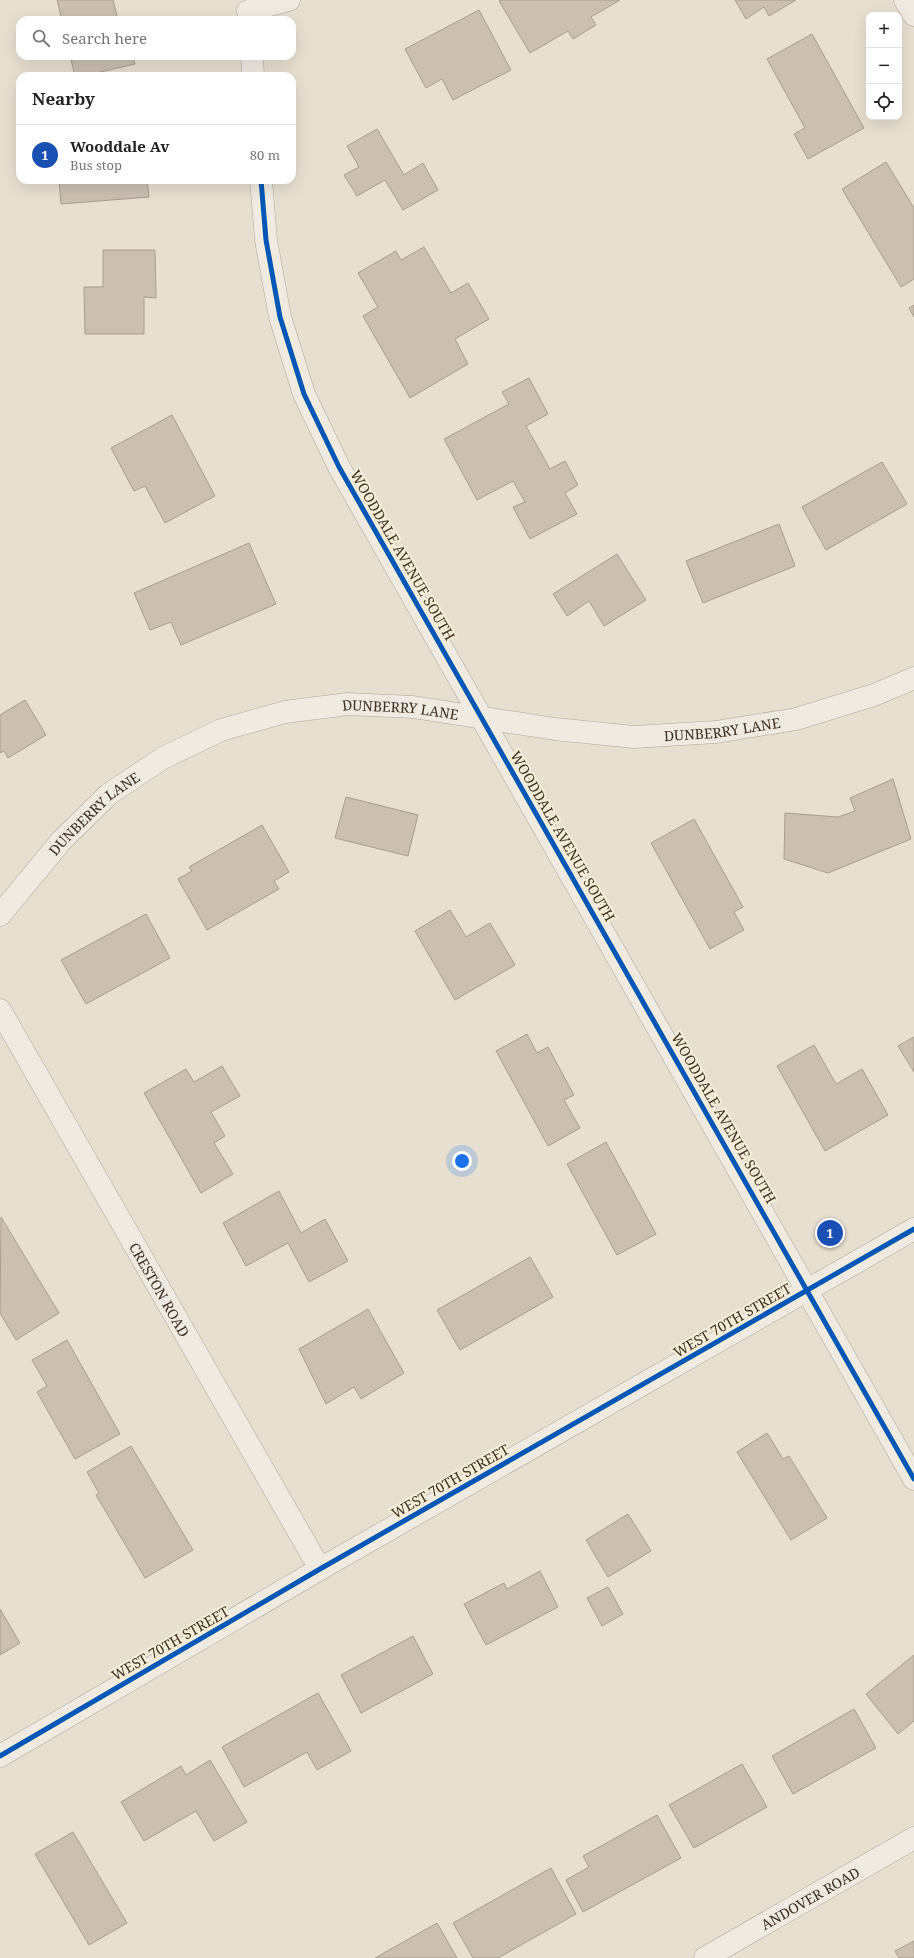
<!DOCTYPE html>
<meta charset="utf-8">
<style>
body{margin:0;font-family:"Noto Serif",serif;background:#f2f2f2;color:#222}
.controls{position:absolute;right:12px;top:12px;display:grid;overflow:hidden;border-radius:8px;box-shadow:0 4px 16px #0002}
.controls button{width:36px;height:36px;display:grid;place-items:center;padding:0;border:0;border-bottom:1px solid #e0e0e0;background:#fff;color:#222;font:20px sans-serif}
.you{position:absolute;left:462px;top:1161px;width:14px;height:14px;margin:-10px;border:3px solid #fff;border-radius:50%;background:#1a73e8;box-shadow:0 0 0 6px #1a73e833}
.badge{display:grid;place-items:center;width:26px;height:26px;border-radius:50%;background:#786c5e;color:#fff;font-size:13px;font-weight:700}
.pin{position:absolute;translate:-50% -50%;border:2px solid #fff;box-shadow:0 1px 4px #0006}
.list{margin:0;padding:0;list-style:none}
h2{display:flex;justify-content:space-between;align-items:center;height:52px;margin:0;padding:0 16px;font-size:17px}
h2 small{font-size:13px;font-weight:400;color:#767676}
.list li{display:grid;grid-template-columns:26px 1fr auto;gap:12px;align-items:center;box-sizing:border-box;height:60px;padding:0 16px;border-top:1px solid #e0e0e0}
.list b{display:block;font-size:15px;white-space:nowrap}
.list p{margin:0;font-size:13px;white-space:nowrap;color:#767676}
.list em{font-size:13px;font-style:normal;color:#767676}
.icon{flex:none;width:22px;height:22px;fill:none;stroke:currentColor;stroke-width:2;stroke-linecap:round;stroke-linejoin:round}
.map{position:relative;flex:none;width:914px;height:1958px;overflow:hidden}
.search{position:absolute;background:#fff;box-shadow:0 4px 16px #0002;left:16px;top:16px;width:280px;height:44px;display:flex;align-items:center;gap:10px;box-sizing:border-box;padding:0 14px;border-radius:12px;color:#767676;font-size:15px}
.panel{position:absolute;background:#fff;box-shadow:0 4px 16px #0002;left:16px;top:72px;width:280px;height:112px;border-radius:12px}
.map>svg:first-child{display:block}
.building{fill:#cbbfb2;stroke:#a89c90}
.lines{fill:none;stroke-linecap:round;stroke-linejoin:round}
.minor-casing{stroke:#ada599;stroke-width:23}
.minor{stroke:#efebe3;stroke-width:22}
.cycleway-casing{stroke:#f7eed8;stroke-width:8}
.cycleway{stroke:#0057b8;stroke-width:5}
.labels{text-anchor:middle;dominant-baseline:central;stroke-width:4;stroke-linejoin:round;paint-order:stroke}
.street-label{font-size:14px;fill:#3d2e20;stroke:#f7eed8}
</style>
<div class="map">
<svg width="914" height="1958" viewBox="0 0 914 1958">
<rect width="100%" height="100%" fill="#e7e0d1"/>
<!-- building -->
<g class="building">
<polygon points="57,0 113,0 118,20 62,20"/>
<polygon points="502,0 620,0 591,17 596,25 573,39 568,31 530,53 499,1"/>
<polygon points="735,0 796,0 769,16 764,7 746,19"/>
<polygon points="479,10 511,70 453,100 442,79 426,88 405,49"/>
<polygon points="812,34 864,128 808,159 794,134 805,128 767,59"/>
<polygon points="70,56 133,56 135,64 83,76 75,76"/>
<polygon points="377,129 404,175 423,163 438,190 403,210 385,180 357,196 344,175 359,167 347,146"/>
<polygon points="886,162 914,208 914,279 901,287 842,189"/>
<polygon points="59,180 147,180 149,197 61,204"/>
<polygon points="424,247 451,293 468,283 489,319 455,339 468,364 410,398 363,316 378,307 358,273 396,251 401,260"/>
<polygon points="103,250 155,250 156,298 144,297 144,334 85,334 84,287 103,287"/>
<polygon points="914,305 914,317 909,308"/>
<polygon points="529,378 548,414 526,426 550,469 565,461 578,485 565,493 577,514 530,539 513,507 525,502 513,481 477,500 444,439 509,404 502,392"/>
<polygon points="172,415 215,496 165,523 145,486 134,491 111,448"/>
<polygon points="882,462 907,504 826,550 802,507"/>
<polygon points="779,524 795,566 703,603 686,561"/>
<polygon points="249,543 276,604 181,645 171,622 150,630 134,593"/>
<polygon points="617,554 646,600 604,626 589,601 567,616 553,594"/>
<polygon points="25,700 46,735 8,758 4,751 0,753 0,715"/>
<polygon points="893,779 911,839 828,873 784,859 785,813 838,817 855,811 850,798"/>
<polygon points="346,797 418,815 408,856 335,838"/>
<polygon points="694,819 743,907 734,912 744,930 710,949 651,843"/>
<polygon points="262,825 289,872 274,881 279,889 207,930 178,879 192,871 189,867"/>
<polygon points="450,910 466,937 490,923 515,965 455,1000 415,931"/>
<polygon points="146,914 170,958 86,1004 61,960"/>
<polygon points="527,1034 537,1053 548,1047 574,1095 564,1100 580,1128 548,1146 496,1051"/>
<polygon points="914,1037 914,1072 898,1046"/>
<polygon points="814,1045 836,1084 862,1069 888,1115 825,1151 777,1066"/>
<polygon points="222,1066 240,1096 211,1112 225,1136 214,1143 233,1174 201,1193 144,1093 186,1069 194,1082"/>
<polygon points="606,1142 656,1234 617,1255 567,1164"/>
<polygon points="279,1191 301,1233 325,1219 348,1261 309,1282 288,1243 246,1266 223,1223"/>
<polygon points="1,1217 59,1313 16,1340 0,1313"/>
<polygon points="530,1257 553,1297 460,1350 437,1310"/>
<polygon points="368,1309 404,1373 361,1399 354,1387 326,1404 299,1349"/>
<polygon points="67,1340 120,1434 75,1459 37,1392 47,1386 32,1360"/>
<polygon points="767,1433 783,1459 789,1456 827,1518 791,1540 737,1452"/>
<polygon points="131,1446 193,1550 145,1578 96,1495 99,1493 87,1472"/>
<polygon points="628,1514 651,1551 608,1577 586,1540"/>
<polygon points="540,1571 558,1607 486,1645 464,1604 504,1583 507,1589"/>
<polygon points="608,1587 623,1614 602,1626 587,1598"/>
<polygon points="0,1609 20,1643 0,1655"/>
<polygon points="413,1636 433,1674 361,1713 341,1675"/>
<polygon points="914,1655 914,1721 898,1734 866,1694"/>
<polygon points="318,1693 351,1751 317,1770 307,1752 244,1787 222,1747"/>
<polygon points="854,1709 876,1748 793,1794 772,1756"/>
<polygon points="210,1760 247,1822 214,1841 196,1811 144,1841 121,1802 181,1766 186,1775"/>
<polygon points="742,1764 767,1807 694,1848 669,1805"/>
<polygon points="657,1815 681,1858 583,1912 566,1880 589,1867 583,1856"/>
<polygon points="73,1832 127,1923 89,1945 35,1854"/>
<polygon points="551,1868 576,1914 498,1958 473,1958 453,1923"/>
<polygon points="437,1923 457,1958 375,1958"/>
<polygon points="914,1941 914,1958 899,1958 895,1951"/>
</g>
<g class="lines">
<!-- minor casing -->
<g class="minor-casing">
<g id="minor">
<polyline points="905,0 914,15"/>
<polyline points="248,11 289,0"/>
<polyline points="252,56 253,76"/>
<polyline points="261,180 266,240 280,317 304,394 339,467 914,1479"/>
<path id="s1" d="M 0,915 L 62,840 L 109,794 L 163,758 L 221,730 L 285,712 L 348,704 L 413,707 L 555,729 L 634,737 L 716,732 L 796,719 L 874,695 L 914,678"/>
<path id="s2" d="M 0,1010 L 320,1569"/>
<polyline points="0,1756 320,1569 914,1229"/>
<path id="s3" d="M 705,1958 L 914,1838"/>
</g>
</g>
<!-- minor -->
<use href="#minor" class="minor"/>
<!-- cycleway casing -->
<g class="cycleway-casing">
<g id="cycleway">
<polyline points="261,180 266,240 280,317 304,394 339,467 914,1479"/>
<polyline points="0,1756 320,1569 914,1229"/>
</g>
</g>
<!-- cycleway -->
<use href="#cycleway" class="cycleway"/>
</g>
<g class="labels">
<!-- street labels -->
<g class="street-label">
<text transform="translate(403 555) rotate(60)">WOODDALE AVENUE SOUTH</text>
<text stroke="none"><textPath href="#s1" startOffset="475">DUNBERRY LANE</textPath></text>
<text stroke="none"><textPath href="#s1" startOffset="799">DUNBERRY LANE</textPath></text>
<text stroke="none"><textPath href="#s1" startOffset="139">DUNBERRY LANE</textPath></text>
<text transform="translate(563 836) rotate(60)">WOODDALE AVENUE SOUTH</text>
<text transform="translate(724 1118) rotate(60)">WOODDALE AVENUE SOUTH</text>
<text stroke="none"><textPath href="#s2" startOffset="322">CRESTON ROAD</textPath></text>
<text transform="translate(732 1320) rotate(-30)">WEST 70TH STREET</text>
<text transform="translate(450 1481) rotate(-30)">WEST 70TH STREET</text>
<text transform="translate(170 1643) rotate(-30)">WEST 70TH STREET</text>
<text stroke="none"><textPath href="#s3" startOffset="121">ANDOVER ROAD</textPath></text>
</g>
</g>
</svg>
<div class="controls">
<button>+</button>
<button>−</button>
<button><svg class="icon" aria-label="locate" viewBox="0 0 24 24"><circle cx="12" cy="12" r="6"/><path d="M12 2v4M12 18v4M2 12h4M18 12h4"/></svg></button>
</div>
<div class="you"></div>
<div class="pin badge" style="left:830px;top:1233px;background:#1a4fb4">1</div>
<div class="search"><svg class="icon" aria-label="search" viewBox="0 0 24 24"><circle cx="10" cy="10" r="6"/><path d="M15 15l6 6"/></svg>Search here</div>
<section class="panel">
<h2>Nearby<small></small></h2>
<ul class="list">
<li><span class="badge" style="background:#1a4fb4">1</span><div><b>Wooddale Av</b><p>Bus stop</p></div><em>80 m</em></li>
</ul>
</section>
</div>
